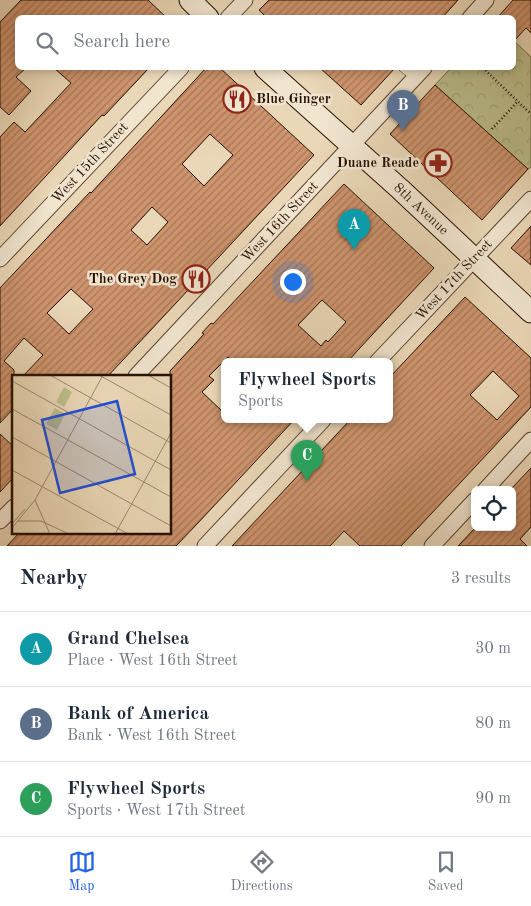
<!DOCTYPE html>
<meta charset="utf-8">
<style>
body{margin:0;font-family:"Old Standard TT",serif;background:#f2f2f3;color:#1f2937}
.controls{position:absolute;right:15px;bottom:15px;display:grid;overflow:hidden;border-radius:8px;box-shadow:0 2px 8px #0003}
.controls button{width:45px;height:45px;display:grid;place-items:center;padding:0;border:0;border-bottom:1px solid #e0e1e3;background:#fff;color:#1f2937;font:25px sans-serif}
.you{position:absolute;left:292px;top:281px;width:18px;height:18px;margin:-12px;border:4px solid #fff;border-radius:50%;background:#1a73e8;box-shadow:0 0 0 8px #1a73e833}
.badge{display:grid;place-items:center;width:32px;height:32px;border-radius:50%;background:#2563eb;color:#fff;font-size:16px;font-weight:700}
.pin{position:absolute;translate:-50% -41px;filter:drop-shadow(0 1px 2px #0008)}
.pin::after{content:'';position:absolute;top:26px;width:18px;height:15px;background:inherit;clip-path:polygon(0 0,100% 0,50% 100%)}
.popup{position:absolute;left:221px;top:358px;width:172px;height:65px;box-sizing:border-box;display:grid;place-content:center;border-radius:8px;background:#fff;filter:drop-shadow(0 1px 4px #0005);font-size:16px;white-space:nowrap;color:#747a83}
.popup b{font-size:19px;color:#1f2937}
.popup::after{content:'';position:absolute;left:50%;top:100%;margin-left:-10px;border:10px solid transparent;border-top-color:#fff}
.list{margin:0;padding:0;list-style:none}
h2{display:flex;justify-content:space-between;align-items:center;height:65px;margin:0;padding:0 20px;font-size:21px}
h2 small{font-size:16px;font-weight:400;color:#747a83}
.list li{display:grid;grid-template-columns:32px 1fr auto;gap:15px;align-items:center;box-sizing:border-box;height:75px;padding:0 20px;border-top:1px solid #e0e1e3}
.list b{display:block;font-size:19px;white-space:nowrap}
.list p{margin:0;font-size:16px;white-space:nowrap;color:#747a83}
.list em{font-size:16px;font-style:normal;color:#747a83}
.icon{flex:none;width:28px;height:28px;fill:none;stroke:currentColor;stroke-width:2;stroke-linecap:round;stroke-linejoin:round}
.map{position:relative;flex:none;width:531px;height:546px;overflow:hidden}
.search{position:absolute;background:#fff;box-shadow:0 2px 8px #0003;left:15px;right:15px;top:15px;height:55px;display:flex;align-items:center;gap:12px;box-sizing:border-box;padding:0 18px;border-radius:8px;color:#747a83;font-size:19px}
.sheet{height:290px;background:#fff}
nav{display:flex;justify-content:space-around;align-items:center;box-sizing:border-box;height:70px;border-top:1px solid #e0e1e3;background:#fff;font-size:14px;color:#747a83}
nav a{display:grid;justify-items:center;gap:2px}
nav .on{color:#2563eb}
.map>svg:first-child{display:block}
.park{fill:url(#park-crowns);stroke:#716646}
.building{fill:url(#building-hatch);stroke:#271000;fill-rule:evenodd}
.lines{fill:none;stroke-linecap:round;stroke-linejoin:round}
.lane-casing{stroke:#58422e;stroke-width:9}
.street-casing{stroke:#58422e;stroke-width:17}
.secondary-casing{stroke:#271000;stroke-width:23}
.path{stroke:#271000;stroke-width:2.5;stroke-dasharray:1 2.5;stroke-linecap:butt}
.lane{stroke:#f1e5d0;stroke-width:8}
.street{stroke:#f1e5d0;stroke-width:15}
.secondary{stroke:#f1e5d0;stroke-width:21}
.labels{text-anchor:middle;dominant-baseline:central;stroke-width:5;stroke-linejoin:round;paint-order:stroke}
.poi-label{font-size:14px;font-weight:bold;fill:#271000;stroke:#f1e5d0;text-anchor:end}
.street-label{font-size:14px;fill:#271000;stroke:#f1e5d0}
.inset-road{fill:none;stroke:#9c876e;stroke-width:1}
.view{fill:#1d4ed8;fill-opacity:0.15;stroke:#1d4ed8;stroke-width:2.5}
.inset-edge{fill:none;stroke:#271000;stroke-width:2.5}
</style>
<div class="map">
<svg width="531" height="546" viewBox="0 0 531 546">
<defs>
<pattern id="park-crowns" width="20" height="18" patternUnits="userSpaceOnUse" patternTransform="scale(1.25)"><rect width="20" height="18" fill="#bbbd8b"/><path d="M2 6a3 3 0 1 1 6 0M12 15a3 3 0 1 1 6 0" fill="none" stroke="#a1a176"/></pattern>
<pattern id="building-hatch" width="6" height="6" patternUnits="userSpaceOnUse" patternTransform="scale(1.25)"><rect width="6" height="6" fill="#ce946e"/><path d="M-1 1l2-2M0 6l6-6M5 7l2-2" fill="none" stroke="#a77758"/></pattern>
</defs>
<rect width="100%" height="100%" fill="#ead7b7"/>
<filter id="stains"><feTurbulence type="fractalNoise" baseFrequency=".004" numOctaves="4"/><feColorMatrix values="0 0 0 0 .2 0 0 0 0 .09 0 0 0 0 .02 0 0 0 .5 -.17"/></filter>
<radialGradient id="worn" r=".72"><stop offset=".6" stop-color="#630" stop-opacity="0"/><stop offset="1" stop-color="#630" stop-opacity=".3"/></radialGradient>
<!-- park -->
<polygon class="park" points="514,41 531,57 531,167 528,169 435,85 451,68 514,68"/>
<!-- building -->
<g class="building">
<polygon points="21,0 148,0 167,18 18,18 18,68 26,68 16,77 31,91 9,115 0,107 0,22"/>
<polygon points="269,0 458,0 442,18 267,18 259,10"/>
<polygon points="513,0 531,0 531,33 526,28 514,41 514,18 497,18"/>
<polygon points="54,68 149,68 104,116 102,115 0,226 0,137 14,122 25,132 71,83"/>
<path d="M 206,68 L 220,68 L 314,155 L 108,376 L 23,376 L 43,355 L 24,338 L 4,361 L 14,370 L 14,408 L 0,423 L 0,288 L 90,192 L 91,193 ZM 210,134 L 233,155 L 204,186 L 182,164 ZM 152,207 L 168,222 L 147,245 L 131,230 ZM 71,289 L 93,309 L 69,334 L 47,313 Z"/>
<polygon points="320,68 395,68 361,105"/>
<polygon points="435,85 528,169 482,220 390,134"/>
<path d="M 344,184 L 434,268 L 347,362 L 234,362 L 228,357 L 209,376 L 214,380 L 202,392 L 224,413 L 224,420 L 294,420 L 198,523 L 176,546 L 7,546 L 20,532 L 170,532 L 170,371 L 204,334 L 202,333 L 211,323 L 213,324 ZM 322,300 L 346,322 L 328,342 L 326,340 L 321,346 L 298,325 Z"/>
<polygon points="531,226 531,265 511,248"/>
<path d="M 465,297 L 531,358 L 531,407 L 461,482 L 401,546 L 360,546 L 344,531 L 330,546 L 232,546 L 350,420 L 390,420 L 390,377 ZM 493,371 L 519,396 L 497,420 L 470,395 Z"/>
<polygon points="0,434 14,447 14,477 0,492"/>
<polygon points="531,468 531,527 520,539 527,546 458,546 476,527 512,527 512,488"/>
</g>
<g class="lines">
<!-- lane casing -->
<g class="lane-casing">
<polyline id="lane" points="403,68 415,77"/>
</g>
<!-- street casing -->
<g class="street-casing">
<g id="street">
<polyline points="228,18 245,0"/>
<polyline points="470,18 486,0"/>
<polyline points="0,259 181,68"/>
<polyline points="377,362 531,199"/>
<polyline points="136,376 424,68"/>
<polyline points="485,490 531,440"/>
<polyline points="0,521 14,507"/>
<polyline points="205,546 323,420"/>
<polyline points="432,546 475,500"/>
</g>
</g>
<!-- secondary casing -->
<g class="secondary-casing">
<g id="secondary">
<polyline points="190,0 208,18"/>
<polyline points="265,68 400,189 531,312"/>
</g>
</g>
<!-- path -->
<g class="path">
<polyline points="483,68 531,114"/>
<polyline points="492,129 518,101"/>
</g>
<!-- lane -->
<use href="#lane" class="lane"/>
<!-- street -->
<use href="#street" class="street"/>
<!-- secondary -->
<use href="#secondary" class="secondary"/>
</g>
<!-- icons -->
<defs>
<g id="restaurant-ring" transform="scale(1.4375)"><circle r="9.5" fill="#f1e5d0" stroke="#8f2418" stroke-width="1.5"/><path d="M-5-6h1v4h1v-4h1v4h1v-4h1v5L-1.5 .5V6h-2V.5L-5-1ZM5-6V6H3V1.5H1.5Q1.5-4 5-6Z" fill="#8f2418"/></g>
<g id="pharmacy-ring" transform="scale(1.4375)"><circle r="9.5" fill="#f1e5d0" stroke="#8f2418" stroke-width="1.5"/><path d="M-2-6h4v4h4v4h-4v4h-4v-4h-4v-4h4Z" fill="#8f2418"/></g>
</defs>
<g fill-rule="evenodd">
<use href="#restaurant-ring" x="237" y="99"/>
<use href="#pharmacy-ring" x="438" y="163"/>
<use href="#restaurant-ring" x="196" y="279"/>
</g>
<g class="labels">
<!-- poi labels -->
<g class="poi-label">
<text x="256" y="99" text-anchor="start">Blue Ginger</text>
<text x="419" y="163">Duane Reade</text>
<text x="177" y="279">The Grey Dog</text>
</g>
<!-- street labels -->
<g class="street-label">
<text transform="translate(90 163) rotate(-47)">West 15th Street</text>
<text transform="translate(421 209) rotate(43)">8th Avenue</text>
<text transform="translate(280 222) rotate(-47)">West 16th Street</text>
<text transform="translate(454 280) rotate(-47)">West 17th Street</text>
</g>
</g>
<!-- overview -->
<g transform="translate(12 375)">
<rect width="159" height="159" fill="#ead7b7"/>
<path d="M 52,12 L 60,17 L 52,32 L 44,27 ZM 43,33 L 53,39 L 45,55 L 34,49 Z" fill="#bbbd8b"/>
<path class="inset-road" d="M 38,0 L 159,68M 87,0 L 159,40M 136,0 L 159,13M 0,6 L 159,95M 0,34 L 159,122M 0,62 L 159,151M 0,95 L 116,159M 23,125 L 38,159M 6,146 L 29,146 L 57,159M 0,149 L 13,134M 0,153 L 23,125 L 91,0M 103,159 L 159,58"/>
<path class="view" d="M 105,26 L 123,99 L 48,118 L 30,45 Z"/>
<rect width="159" height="159" class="inset-edge"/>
</g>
<rect width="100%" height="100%" filter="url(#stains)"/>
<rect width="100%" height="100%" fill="url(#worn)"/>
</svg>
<div class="controls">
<button><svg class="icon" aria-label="locate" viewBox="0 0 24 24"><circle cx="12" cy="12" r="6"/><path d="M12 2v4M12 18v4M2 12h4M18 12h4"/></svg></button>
</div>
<div class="you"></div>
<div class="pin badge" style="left:354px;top:250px;background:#0f9aa8">A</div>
<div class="pin badge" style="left:403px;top:131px;background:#5c6f8a">B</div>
<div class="pin badge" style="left:307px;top:481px;background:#2e9e5b">C</div>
<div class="popup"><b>Flywheel Sports</b>Sports</div>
<div class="search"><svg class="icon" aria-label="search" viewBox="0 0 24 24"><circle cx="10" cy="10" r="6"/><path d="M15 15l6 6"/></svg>Search here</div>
</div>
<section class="sheet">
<h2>Nearby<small>3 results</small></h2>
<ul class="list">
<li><span class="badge" style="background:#0f9aa8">A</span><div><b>Grand Chelsea</b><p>Place · West 16th Street</p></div><em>30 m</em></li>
<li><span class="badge" style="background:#5c6f8a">B</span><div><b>Bank of America</b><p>Bank · West 16th Street</p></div><em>80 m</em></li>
<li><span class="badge" style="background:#2e9e5b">C</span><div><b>Flywheel Sports</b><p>Sports · West 17th Street</p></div><em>90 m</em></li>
</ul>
</section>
<nav>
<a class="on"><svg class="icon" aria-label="map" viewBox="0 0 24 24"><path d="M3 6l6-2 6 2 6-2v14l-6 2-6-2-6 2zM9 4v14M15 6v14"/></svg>Map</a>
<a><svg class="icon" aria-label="directions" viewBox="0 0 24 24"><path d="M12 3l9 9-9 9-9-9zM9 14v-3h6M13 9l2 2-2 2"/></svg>Directions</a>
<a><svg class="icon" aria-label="saved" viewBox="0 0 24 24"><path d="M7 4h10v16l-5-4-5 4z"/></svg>Saved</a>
</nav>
